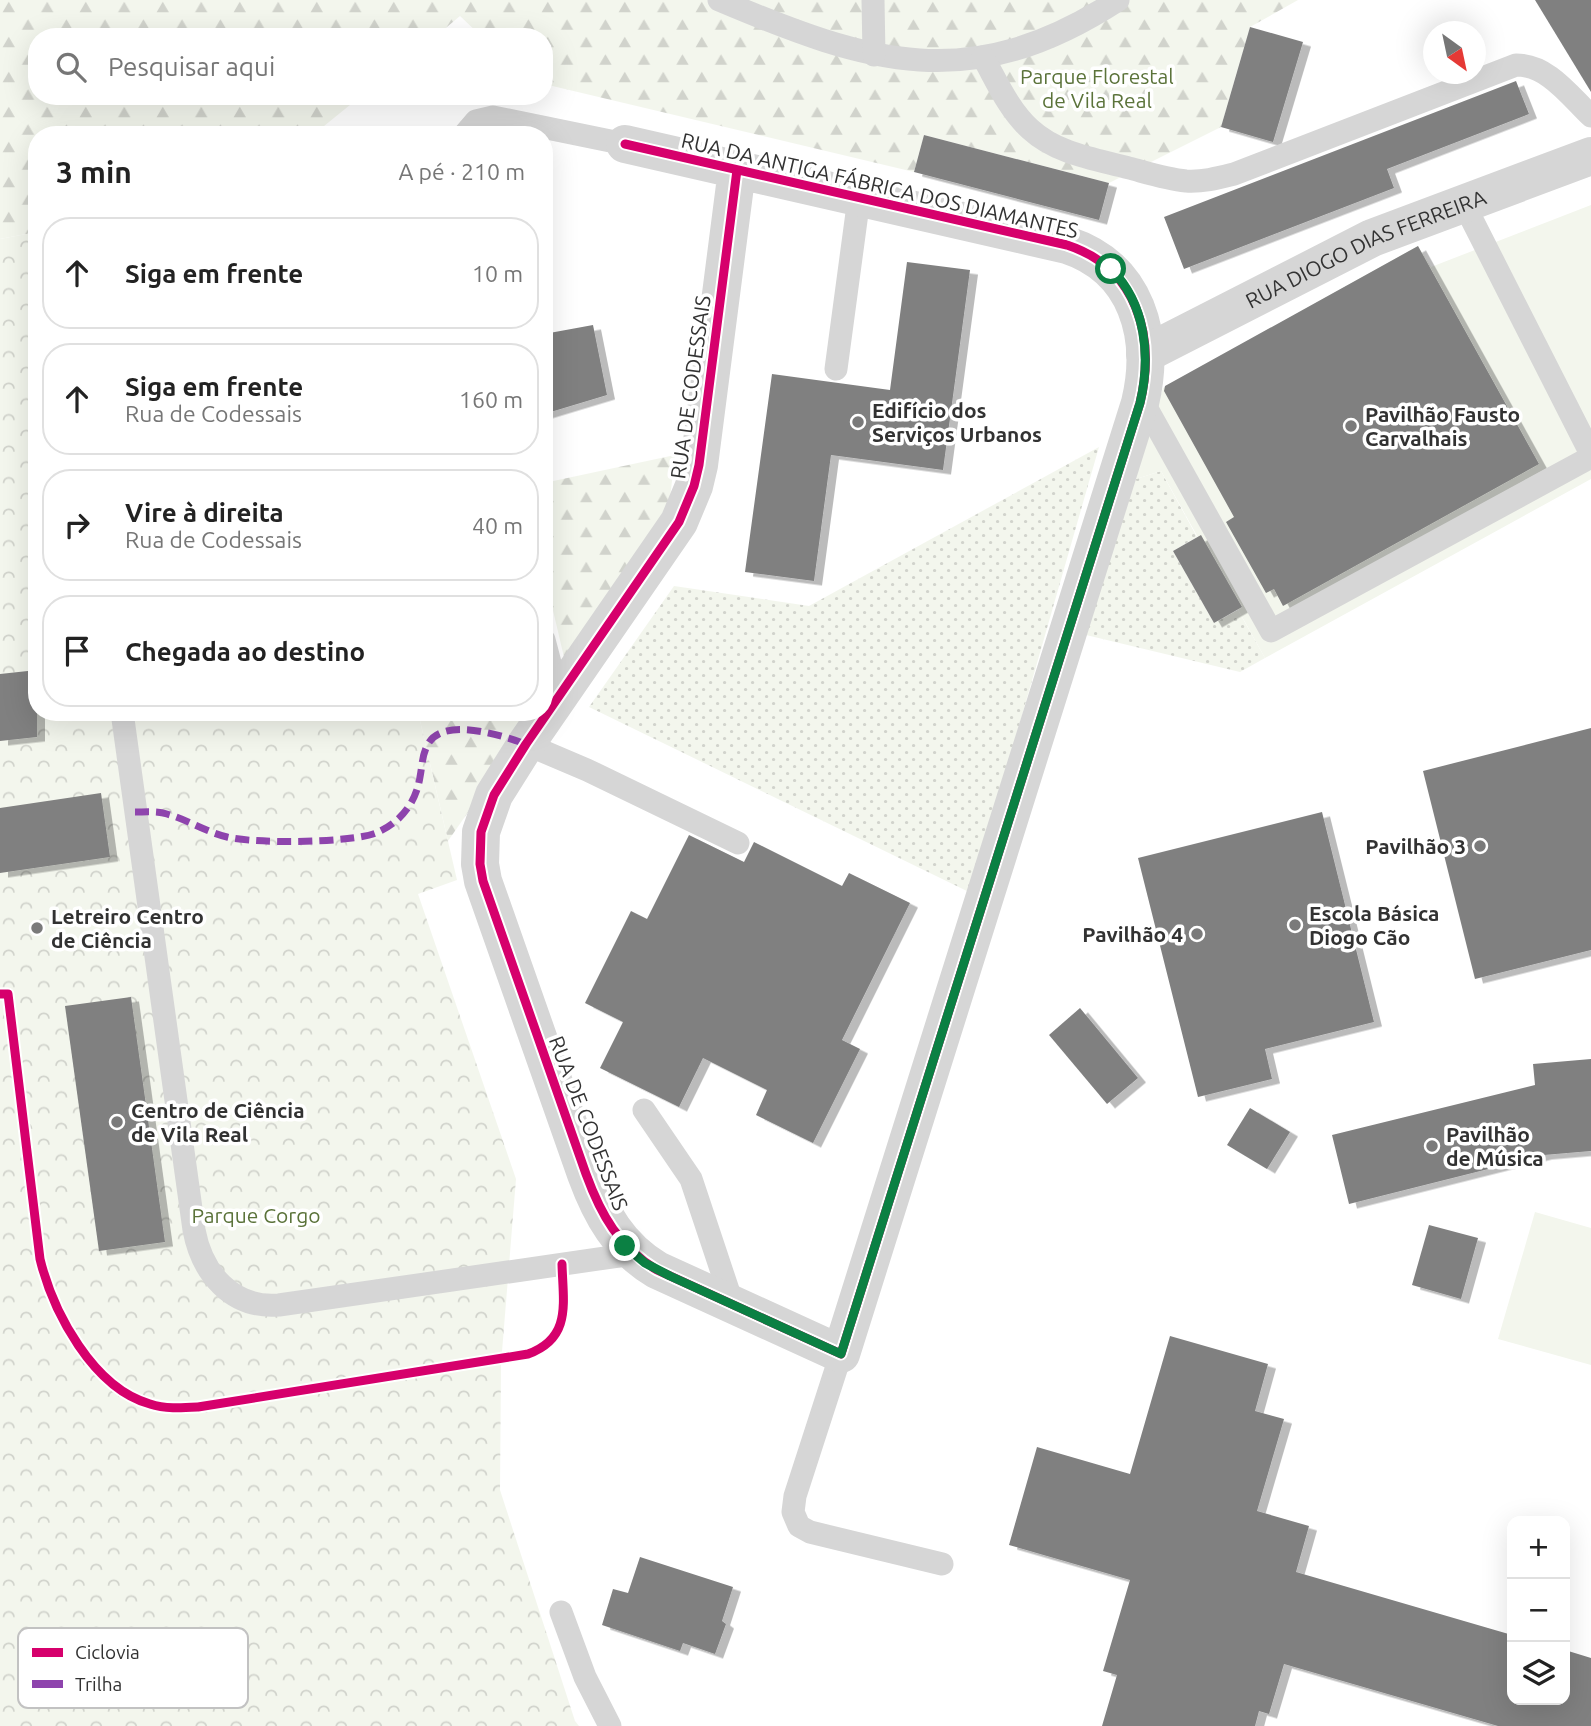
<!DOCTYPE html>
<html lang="pt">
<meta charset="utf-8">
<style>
body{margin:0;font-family:Ubuntu,sans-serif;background:#f6f6f6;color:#222}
.controls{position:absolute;right:21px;bottom:21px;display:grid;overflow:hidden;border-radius:14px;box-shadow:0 7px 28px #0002}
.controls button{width:63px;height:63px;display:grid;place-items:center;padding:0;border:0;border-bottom:2px solid #e0e0e0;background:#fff;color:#222;font:35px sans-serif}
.compass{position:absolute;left:1423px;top:21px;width:63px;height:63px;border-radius:50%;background:#fff;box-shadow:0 7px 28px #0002;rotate:147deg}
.stop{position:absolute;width:21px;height:21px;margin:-16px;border:5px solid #0b8043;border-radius:50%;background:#fff}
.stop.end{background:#0b8043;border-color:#fff;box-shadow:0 2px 7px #0008}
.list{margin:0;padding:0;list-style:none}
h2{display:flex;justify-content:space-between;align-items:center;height:91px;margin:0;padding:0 28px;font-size:30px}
h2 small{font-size:23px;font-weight:400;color:#767676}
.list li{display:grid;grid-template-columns:46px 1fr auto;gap:21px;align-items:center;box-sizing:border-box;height:112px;margin:0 14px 14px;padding:0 14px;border:2px solid #e0e0e0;border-radius:28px}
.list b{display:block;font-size:26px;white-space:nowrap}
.list p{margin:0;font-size:23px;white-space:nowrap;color:#767676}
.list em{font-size:23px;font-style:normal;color:#767676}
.icon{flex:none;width:38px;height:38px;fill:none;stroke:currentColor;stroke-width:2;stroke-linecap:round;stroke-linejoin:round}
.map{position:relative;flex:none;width:1591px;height:1726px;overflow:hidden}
.search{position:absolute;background:#fff;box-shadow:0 7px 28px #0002;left:28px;top:28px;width:525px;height:77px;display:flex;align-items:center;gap:18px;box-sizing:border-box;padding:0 24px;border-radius:28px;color:#767676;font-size:26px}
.panel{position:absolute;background:#fff;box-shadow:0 7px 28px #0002;left:28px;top:126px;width:525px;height:595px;border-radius:28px}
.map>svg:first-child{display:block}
.grass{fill:url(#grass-dots)}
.forest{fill:url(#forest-firs)}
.park{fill:url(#park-crowns)}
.garden{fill:#f3f6ed}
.building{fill:#808080;filter:url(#shadow)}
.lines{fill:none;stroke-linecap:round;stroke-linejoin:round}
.service{stroke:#d6d6d6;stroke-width:23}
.minor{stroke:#d6d6d6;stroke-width:38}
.quiet{stroke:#8e44ad;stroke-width:7;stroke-dasharray:14 7;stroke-linecap:butt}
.cycleway-casing{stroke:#fff;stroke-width:13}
.cycleway{stroke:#d6006c;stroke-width:9}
.route{stroke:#0b8043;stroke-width:9}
.poi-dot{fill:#7a7a7a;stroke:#fff;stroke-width:2.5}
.labels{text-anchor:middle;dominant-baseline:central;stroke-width:7;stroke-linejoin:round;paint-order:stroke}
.park-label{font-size:21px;fill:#5b733a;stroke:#fff}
.street-label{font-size:21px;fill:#323232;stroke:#fff}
.poi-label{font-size:21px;font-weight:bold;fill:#323232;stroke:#fff;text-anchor:start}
.key{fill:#fff;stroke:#c2c2c2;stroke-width:2}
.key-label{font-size:19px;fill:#323232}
</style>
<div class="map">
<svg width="1591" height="1726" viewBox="0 0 1591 1726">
<defs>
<pattern id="grass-dots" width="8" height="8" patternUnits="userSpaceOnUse" patternTransform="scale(1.75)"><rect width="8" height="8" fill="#f3f6ed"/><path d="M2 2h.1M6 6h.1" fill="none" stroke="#d1d3cc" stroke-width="1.8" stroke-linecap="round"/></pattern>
<pattern id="forest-firs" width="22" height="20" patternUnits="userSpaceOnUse" patternTransform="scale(1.75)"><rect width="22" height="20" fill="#f3f6ed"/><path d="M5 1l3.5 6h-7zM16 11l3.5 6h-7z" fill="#d1d3cc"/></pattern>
<pattern id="park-crowns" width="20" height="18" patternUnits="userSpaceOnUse" patternTransform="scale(1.75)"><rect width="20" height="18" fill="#f3f6ed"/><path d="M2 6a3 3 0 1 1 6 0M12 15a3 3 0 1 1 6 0" fill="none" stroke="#d1d3cc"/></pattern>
<filter id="shadow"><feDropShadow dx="8" dy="4.5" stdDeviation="0" flood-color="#0004"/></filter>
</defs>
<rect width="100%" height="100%" fill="#fff"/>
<!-- grass -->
<g class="grass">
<polygon points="1099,447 971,893 589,707 674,586 809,606"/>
<polygon points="1161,471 1197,537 1173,551 1214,623 1238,610 1265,658 1240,672 1086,635 1133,480"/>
</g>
<!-- forest -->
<g class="forest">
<polygon points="0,0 1298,0 1250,27 1221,127 1109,183 924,135 914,172 544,84 544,37 482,37 460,16 435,37 37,37 37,96 361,96 313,135 37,135 37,232 0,239"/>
<polygon points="675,455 669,507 567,670 544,572 544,483"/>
<polygon points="418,712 538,712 448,841"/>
</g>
<!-- park -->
<polygon class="park" points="37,232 37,712 418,712 457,880 418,894 516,1179 501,1364 500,1490 575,1721 579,1726 0,1726 0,239"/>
<!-- garden -->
<g class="garden">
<polygon points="1591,205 1591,479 1265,658 1161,471 1133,480 1163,388 1418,246 1431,267"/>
<polygon points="1535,1212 1591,1228 1591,1365 1498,1339"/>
</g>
<!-- building -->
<g class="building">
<polygon points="1535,0 1591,0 1591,92"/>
<polygon points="1250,27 1303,42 1273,142 1221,127"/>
<polygon points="1516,81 1529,114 1387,169 1394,188 1184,269 1164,217"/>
<polygon points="924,135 1109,183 1099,220 914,172"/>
<polygon points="1418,246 1539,464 1283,606 1274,589 1266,593 1226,522 1234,517 1164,391 1165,386"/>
<polygon points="907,262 970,270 943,470 831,455 814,581 745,572 772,374 890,390"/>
<polygon points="593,325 607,395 544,414 544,334"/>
<polygon points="1201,535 1242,607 1214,623 1173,551"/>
<polygon points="37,670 37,737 0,741 0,674"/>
<polygon points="1591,728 1591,950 1475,979 1423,771"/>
<polygon points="101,793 110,857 0,873 0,808"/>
<polygon points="1322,812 1374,1022 1265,1049 1272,1079 1198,1097 1138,858"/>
<polygon points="689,835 744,862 754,842 842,886 849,873 910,903 842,1040 860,1049 813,1143 756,1115 767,1090 703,1058 679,1107 600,1068 623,1022 585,1003 631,911 647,919"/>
<polygon points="131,997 165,1242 99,1251 65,1006"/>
<polygon points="1080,1008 1138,1078 1107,1104 1049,1035"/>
<polygon points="1591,1059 1591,1151 1544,1155 1349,1204 1332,1135 1535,1085 1533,1064"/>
<polygon points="1250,1108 1290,1132 1267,1169 1227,1145"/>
<polygon points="1429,1225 1478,1238 1461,1299 1412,1285"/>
<polygon points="1170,1336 1268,1364 1255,1411 1284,1419 1257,1511 1309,1526 1296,1572 1512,1635 1512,1700 1565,1700 1565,1650 1591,1658 1591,1726 1498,1726 1284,1664 1269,1714 1259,1711 1255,1726 1102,1726 1117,1675 1103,1671 1130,1580 1009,1545 1037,1447 1130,1474"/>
<polygon points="640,1557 733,1587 722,1621 726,1624 715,1654 683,1643 680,1651 602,1625 613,1589 628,1593"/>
</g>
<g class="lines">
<!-- service -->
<g class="service">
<path d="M 719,0 C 870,64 970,96 1118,0"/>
<polyline points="873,0 874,55"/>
<path d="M 983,57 C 997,82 1009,110 1030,129 C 1057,154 1095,159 1129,168 C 1148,173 1167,179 1186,181 C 1203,182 1218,178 1234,174 L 1516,65 C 1548,65 1569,95 1591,116"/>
<polyline points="464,135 476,121 493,117 625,144"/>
<polyline points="1463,202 1591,454"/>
<polyline points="836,369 859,198"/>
<polyline points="1141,398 1271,631 1591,457"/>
<polyline points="544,640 559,697"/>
<path d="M 122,712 L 194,1230 C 202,1273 232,1309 279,1305 L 633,1254"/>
<polyline points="526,744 587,770 738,843"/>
<polyline points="644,1110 691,1179 733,1305"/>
<polyline points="841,1354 795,1496 793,1512 799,1526 810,1532 942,1564"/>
<polyline points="561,1612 585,1677 610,1726"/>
</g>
<!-- minor -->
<g class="minor">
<path d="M 625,144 L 1067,245 C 1137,268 1156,336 1140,403 L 841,1354 L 657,1270 C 619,1247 601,1215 586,1174 L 483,881 L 480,864 L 481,832 L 494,795 L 526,744 L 679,522 L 694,486 L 699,465 L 737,170"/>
<path id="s1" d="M 1145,354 L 1372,238 L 1591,156"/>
</g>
<!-- quiet -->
<path class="quiet" d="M 135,812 C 146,812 157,811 167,814 C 188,820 206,832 227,837 C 255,844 350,843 376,833 C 400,823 416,803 420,777 C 422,767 422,756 427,746 C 441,715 503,736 526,744"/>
<!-- cycleway casing -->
<g class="cycleway-casing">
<g id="cycleway">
<path d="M 625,144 L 1067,245 C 1137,268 1156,336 1140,403 L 841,1354 L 657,1270 C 619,1247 601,1215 586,1174 L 483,881 L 480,864 L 481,832 L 494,795 L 526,744 L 679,522 L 694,486 L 699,465 L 737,170"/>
<path d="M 0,994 L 8,994 L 40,1259 C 53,1312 93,1388 150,1404 C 165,1409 181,1408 198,1407 L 528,1354 C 572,1338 563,1303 562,1264"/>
</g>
</g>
<!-- cycleway -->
<use href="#cycleway" class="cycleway"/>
</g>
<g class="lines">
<!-- route -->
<path class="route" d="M 625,1246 L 645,1263 L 670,1276 L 841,1354 L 1140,403 C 1151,357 1146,304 1111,269"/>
</g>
<!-- markers -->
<g class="poi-dot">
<circle cx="858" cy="422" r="7"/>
<circle cx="1351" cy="426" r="7"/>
<circle cx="1480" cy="846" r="7"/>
<circle cx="1295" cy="925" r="7"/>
<circle cx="37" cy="928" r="7"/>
<circle cx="1197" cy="934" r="7"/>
<circle cx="117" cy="1122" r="7"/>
<circle cx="1432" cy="1146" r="7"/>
</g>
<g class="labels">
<!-- park labels -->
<g class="park-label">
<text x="1097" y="76">Parque Florestal<tspan x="1097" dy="24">de Vila Real</tspan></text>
<text x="256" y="1215">Parque Corgo</text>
</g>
<!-- street labels -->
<g class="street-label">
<text transform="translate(880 185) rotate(13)">RUA DA ANTIGA FÁBRICA DOS DIAMANTES</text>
<text stroke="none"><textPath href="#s1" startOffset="245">RUA DIOGO DIAS FERREIRA</textPath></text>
<text transform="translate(690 387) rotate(-82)">RUA DE CODESSAIS</text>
<text transform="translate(589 1123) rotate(69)">RUA DE CODESSAIS</text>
</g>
<!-- poi labels -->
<g class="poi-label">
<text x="872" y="410">Edifício dos<tspan x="872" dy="24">Serviços Urbanos</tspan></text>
<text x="1365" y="414">Pavilhão Fausto<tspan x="1365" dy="24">Carvalhais</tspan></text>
<text x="1466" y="846" text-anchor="end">Pavilhão 3</text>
<text x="1309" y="913">Escola Básica<tspan x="1309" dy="24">Diogo Cão</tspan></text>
<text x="51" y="916">Letreiro Centro<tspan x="51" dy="24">de Ciência</tspan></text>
<text x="1183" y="934" text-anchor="end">Pavilhão 4</text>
<text x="131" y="1110">Centro de Ciência<tspan x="131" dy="24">de Vila Real</tspan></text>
<text x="1446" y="1134">Pavilhão<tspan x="1446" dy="24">de Música</tspan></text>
</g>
</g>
<!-- legend -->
<rect x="18" y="1628" width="230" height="80" rx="10" class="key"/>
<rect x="32" y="1648" width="31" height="9" fill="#d6006c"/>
<rect x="32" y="1680" width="31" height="8" fill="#8e44ad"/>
<g class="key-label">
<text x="75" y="1659">Ciclovia</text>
<text x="75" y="1691">Trilha</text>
</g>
</svg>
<div class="controls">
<button>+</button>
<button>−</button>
<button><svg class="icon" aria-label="layers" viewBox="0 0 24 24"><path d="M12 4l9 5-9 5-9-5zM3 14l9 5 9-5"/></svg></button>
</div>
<svg class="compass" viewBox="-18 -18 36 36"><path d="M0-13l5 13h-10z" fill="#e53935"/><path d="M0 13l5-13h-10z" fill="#767676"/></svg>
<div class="stop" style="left:1111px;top:269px"></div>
<div class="stop end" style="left:625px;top:1246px"></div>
<div class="search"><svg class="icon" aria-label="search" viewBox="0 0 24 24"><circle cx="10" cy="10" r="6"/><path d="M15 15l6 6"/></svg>Pesquisar aqui</div>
<section class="panel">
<h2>3 min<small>A pé · 210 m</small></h2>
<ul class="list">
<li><svg class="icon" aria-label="ahead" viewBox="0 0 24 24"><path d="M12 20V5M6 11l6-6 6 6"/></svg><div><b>Siga em frente</b></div><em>10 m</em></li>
<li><svg class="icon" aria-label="ahead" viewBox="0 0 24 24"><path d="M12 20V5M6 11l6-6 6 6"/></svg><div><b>Siga em frente</b><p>Rua de Codessais</p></div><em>160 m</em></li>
<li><svg class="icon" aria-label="right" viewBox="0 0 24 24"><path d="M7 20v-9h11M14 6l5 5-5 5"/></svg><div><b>Vire à direita</b><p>Rua de Codessais</p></div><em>40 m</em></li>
<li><svg class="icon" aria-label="arrive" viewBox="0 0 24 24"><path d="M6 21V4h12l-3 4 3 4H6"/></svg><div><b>Chegada ao destino</b></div></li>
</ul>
</section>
</div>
